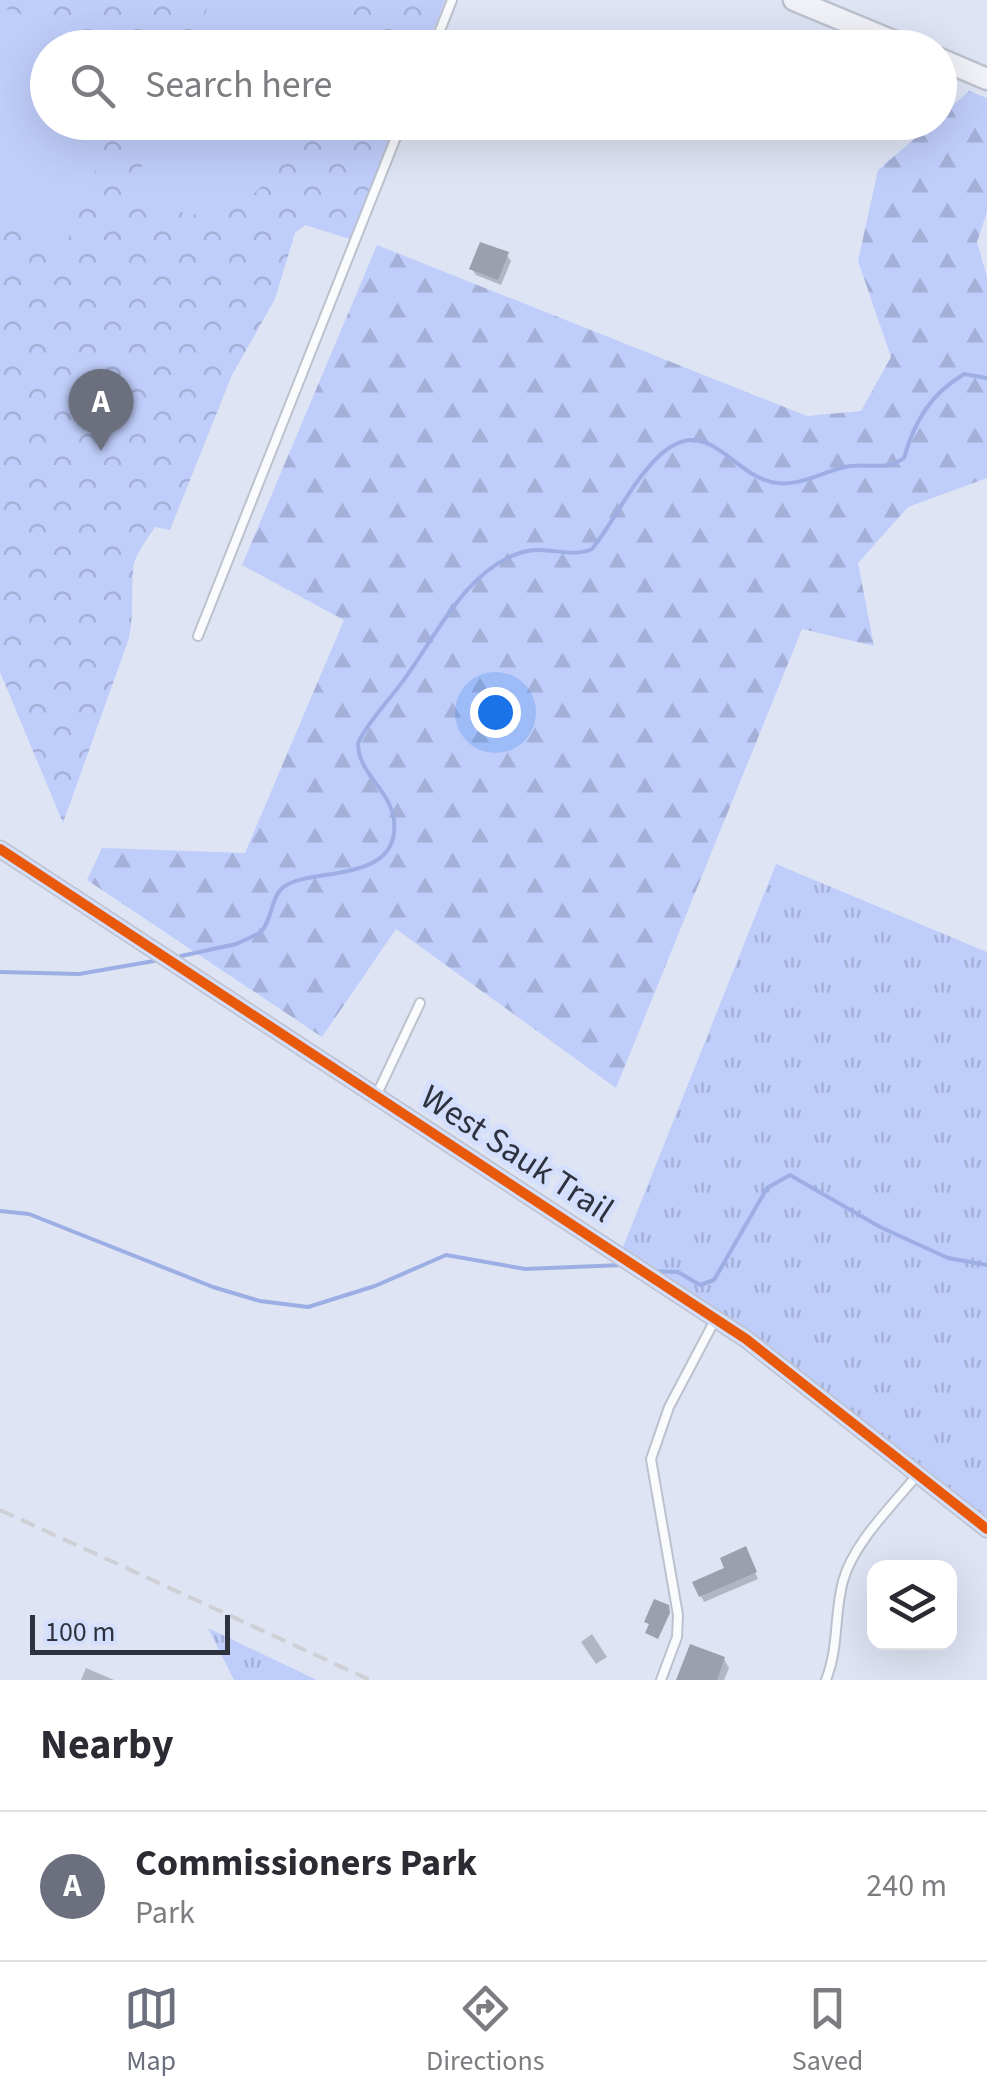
<!DOCTYPE html>
<style>
body{margin:0;font-family:"Source Sans 3",sans-serif;background:#f2f2f3;color:#2b2b33}
.controls{position:absolute;right:30px;bottom:30px;display:grid;overflow:hidden;border-radius:20px;box-shadow:0 10px 40px #0002}
.controls button{width:90px;height:90px;display:grid;place-items:center;padding:0;border:0;border-bottom:2px solid #e1e1e2;background:#fff;color:#2b2b33;font:50px sans-serif}
.scale{position:absolute;left:30px;bottom:25px;width:200px;box-sizing:border-box;padding-left:10px;border:5px solid #2e323e;border-top:0;font-size:28px;line-height:35px;white-space:nowrap;color:#2e323e;-webkit-text-stroke:8px #d4dffe;paint-order:stroke}
.you{position:absolute;left:495px;top:712px;width:35px;height:35px;margin:-25px;border:8px solid #fff;border-radius:50%;background:#1a73e8;box-shadow:0 0 0 15px #1a73e833}
.badge{display:grid;place-items:center;width:65px;height:65px;border-radius:50%;background:#6c707e;color:#fff;font-size:32px;font-weight:700}
.pin{position:absolute;translate:-50% -82px;filter:drop-shadow(0 2px 5px #0008)}
.pin::after{content:'';position:absolute;top:52px;width:35px;height:30px;background:inherit;clip-path:polygon(0 0,100% 0,50% 100%)}
.list{margin:0;padding:0;list-style:none}
h2{display:flex;justify-content:space-between;align-items:center;height:130px;margin:0;padding:0 40px;font-size:42px}
h2 small{font-size:32px;font-weight:400;color:#7c7c81}
.list li{display:grid;grid-template-columns:65px 1fr auto;gap:30px;align-items:center;box-sizing:border-box;height:150px;padding:0 40px;border-top:2px solid #e1e1e2}
.list b{display:block;font-size:38px;white-space:nowrap}
.list p{margin:0;font-size:32px;white-space:nowrap;color:#7c7c81}
.list em{font-size:32px;font-style:normal;color:#7c7c81}
.icon{flex:none;width:55px;height:55px;fill:none;stroke:currentColor;stroke-width:2;stroke-linecap:round;stroke-linejoin:round}
.map{position:relative;flex:none;width:987px;height:1680px;overflow:hidden}
.search{position:absolute;background:#fff;box-shadow:0 10px 40px #0002;left:30px;right:30px;top:30px;height:110px;display:flex;align-items:center;gap:25px;box-sizing:border-box;padding:0 35px;border-radius:55px;color:#7c7c81;font-size:38px}
.sheet{height:280px;background:#fff}
nav{display:flex;justify-content:space-around;align-items:center;box-sizing:border-box;height:140px;border-top:2px solid #e1e1e2;background:#fff;font-size:28px;color:#7c7c81}
nav a{display:grid;justify-items:center;gap:5px}
nav .on{color:#6c707e}
.map>svg:first-child{display:block}
.grass{fill:url(#grass-tufts)}
.forest{fill:url(#forest-firs)}
.park{fill:url(#park-crowns)}
.pitch{fill:#bfcdfa}
.shadow{fill:#0003}
.lines{fill:none;stroke-linecap:round;stroke-linejoin:round}
.stream{stroke:#9daee5;stroke-width:4}
.building{fill:#9ca0ac}
.lane-casing{stroke:#bcc1ce;stroke-width:12}
.street-casing{stroke:#bcc1ce;stroke-width:19}
.secondary-casing{stroke:#bcc1ce;stroke-width:25}
.lane{stroke:#fafbfd;stroke-width:8}
.street{stroke:#fafbfd;stroke-width:14}
.secondary{stroke:#f0f2f7;stroke-width:20}
.rail{stroke:#cfd0d5;stroke-width:4;stroke-dasharray:15 8;stroke-linecap:butt}
.cycleway-casing{stroke:#d4dffe;stroke-width:16}
.cycleway{stroke:#e8590c;stroke-width:10}
.labels{text-anchor:middle;dominant-baseline:central;stroke-width:10;stroke-linejoin:round;paint-order:stroke}
.street-label{font-size:35px;fill:#2e323e;stroke:#d4dffe}
</style>
<div class="map">
<svg width="987" height="1680" viewBox="0 0 987 1680">
<defs>
<pattern id="grass-tufts" width="24" height="20" patternUnits="userSpaceOnUse" patternTransform="scale(2.5)"><rect width="24" height="20" fill="#bfcdfa"/><path d="M3 7l-1-3M5 7V3M7 7l1-3M15 17l-1-3M17 17v-4M19 17l1-3" fill="none" stroke="#a4b0d7"/></pattern>
<pattern id="forest-firs" width="22" height="20" patternUnits="userSpaceOnUse" patternTransform="scale(2.5)"><rect width="22" height="20" fill="#bfcdfa"/><path d="M5 1l3.5 6h-7zM16 11l3.5 6h-7z" fill="#a4b0d7"/></pattern>
<pattern id="park-crowns" width="20" height="18" patternUnits="userSpaceOnUse" patternTransform="scale(2.5)"><rect width="20" height="18" fill="#bfcdfa"/><path d="M2 6a3 3 0 1 1 6 0M12 15a3 3 0 1 1 6 0" fill="none" stroke="#a4b0d7"/></pattern>
</defs>
<rect width="100%" height="100%" fill="#dee4f4"/>
<!-- grass -->
<g class="grass">
<polygon points="776,864 987,952 987,1526 621,1252"/>
<polygon points="208,1628 317,1680 234,1680"/>
</g>
<!-- forest -->
<polygon class="forest" points="969,91 987,98 987,212 977,242 987,277 987,478 908,507 858,563 874,646 802,629 616,1088 396,929 322,1037 87,880 102,848 245,853 344,620 242,565 377,245 807,416 861,411 891,357 858,261 878,170 933,123 940,122 940,117"/>
<!-- park -->
<path class="park" d="M 0,0 L 445,0 L 427,47 L 48,48 L 48,122 L 397,123 L 350,239 L 305,225 L 295,233 L 275,299 L 232,375 L 170,530 L 155,527 C 147,540 133,556 133,572 C 131,595 134,614 129,638 L 63,823 L 0,672 Z"/>
<!-- pitch -->
<g class="pitch">
<polygon points="210,0 344,0 345,26 338,47 219,47 208,44 200,28"/>
<polygon points="0,6 103,47 48,48 48,122 114,123 63,252 37,242 0,219"/>
<path d="M 162,122 L 283,123 C 289,172 247,214 197,215 C 176,215 149,197 133,185 Z"/>
</g>
<!-- shadow -->
<g class="shadow">
<polygon points="507,255 511,261 501,285 476,275 472,269"/>
<polygon points="748,1556 758,1579 704,1602 701,1596"/>
<polygon points="592,1634 607,1657 596,1664 581,1642"/>
<polygon points="724,1659 729,1668 724,1680 679,1680"/>
<polygon points="86,1668 114,1680 81,1680"/>
</g>
<g class="lines">
<!-- stream -->
<g class="stream">
<path d="M 181,956 L 236,944 L 260,933 C 273,920 270,896 285,886 C 313,867 401,884 394,820 C 390,789 358,774 358,743 C 370,718 392,698 408,674 C 438,632 468,568 523,552 C 546,545 571,559 592,549 C 615,520 629,487 655,460 C 707,406 731,478 777,483 C 800,486 823,472 845,467 C 866,462 885,472 904,458 C 915,420 931,394 964,374 L 987,378"/>
<polyline points="0,972 79,974 154,961"/>
<polyline points="0,1211 29,1214 213,1287 260,1301 308,1307 375,1286 446,1255 525,1269 622,1265"/>
<polyline points="651,1271 678,1272 700,1285 714,1280 767,1188 790,1175 880,1227 948,1258 987,1265"/>
</g>
</g>
<!-- building -->
<g class="building">
<polygon points="480,242 509,252 498,280 469,269"/>
<polygon points="746,1546 757,1572 699,1597 692,1582 724,1568 720,1558"/>
<polygon points="654,1599 669,1605 670,1613 658,1639 645,1633 649,1624 644,1622"/>
<polygon points="690,1644 725,1657 717,1680 676,1680"/>
</g>
<g class="lines">
<!-- lane casing -->
<g class="lane-casing">
<g id="lane">
<polyline points="433,48 452,0"/>
<polyline points="198,636 402,122"/>
<polyline points="377,1094 420,1003"/>
<polyline points="661,1680 677,1637 678,1615 651,1459 669,1407 716,1318"/>
<path d="M 826,1680 C 839,1647 834,1615 843,1581 C 854,1542 893,1505 918,1474"/>
</g>
</g>
<!-- street casing -->
<g class="street-casing">
<polyline id="street" points="0,849 746,1339 987,1529"/>
</g>
<!-- secondary casing -->
<g class="secondary-casing">
<g id="secondary">
<polyline points="794,0 910,48"/>
<polyline points="940,59 987,79"/>
</g>
</g>
<!-- lane -->
<use href="#lane" class="lane"/>
<!-- street -->
<use href="#street" class="street"/>
<!-- secondary -->
<use href="#secondary" class="secondary"/>
<!-- rail -->
<polyline class="rail" points="0,1510 370,1680"/>
<!-- cycleway casing -->
<g class="cycleway-casing">
<polyline id="cycleway" points="0,849 746,1339 987,1529"/>
</g>
<!-- cycleway -->
<use href="#cycleway" class="cycleway"/>
</g>
<g class="labels">
<!-- street labels -->
<g class="street-label">
<text transform="translate(517 1154) rotate(33)">West Sauk Trail</text>
</g>
</g>
</svg>
<div class="controls">
<button><svg class="icon" aria-label="layers" viewBox="0 0 24 24"><path d="M12 4l9 5-9 5-9-5zM3 14l9 5 9-5"/></svg></button>
</div>
<div class="scale">100 m</div>
<div class="you"></div>
<div class="pin badge" style="left:101px;top:451px">A</div>
<div class="search"><svg class="icon" aria-label="search" viewBox="0 0 24 24"><circle cx="10" cy="10" r="6"/><path d="M15 15l6 6"/></svg>Search here</div>
</div>
<section class="sheet">
<h2>Nearby<small></small></h2>
<ul class="list">
<li><span class="badge">A</span><div><b>Commissioners Park</b><p>Park</p></div><em>240 m</em></li>
</ul>
</section>
<nav>
<a class="on"><svg class="icon" aria-label="map" viewBox="0 0 24 24"><path d="M3 6l6-2 6 2 6-2v14l-6 2-6-2-6 2zM9 4v14M15 6v14"/></svg>Map</a>
<a><svg class="icon" aria-label="directions" viewBox="0 0 24 24"><path d="M12 3l9 9-9 9-9-9zM9 14v-3h6M13 9l2 2-2 2"/></svg>Directions</a>
<a><svg class="icon" aria-label="saved" viewBox="0 0 24 24"><path d="M7 4h10v16l-5-4-5 4z"/></svg>Saved</a>
</nav>
